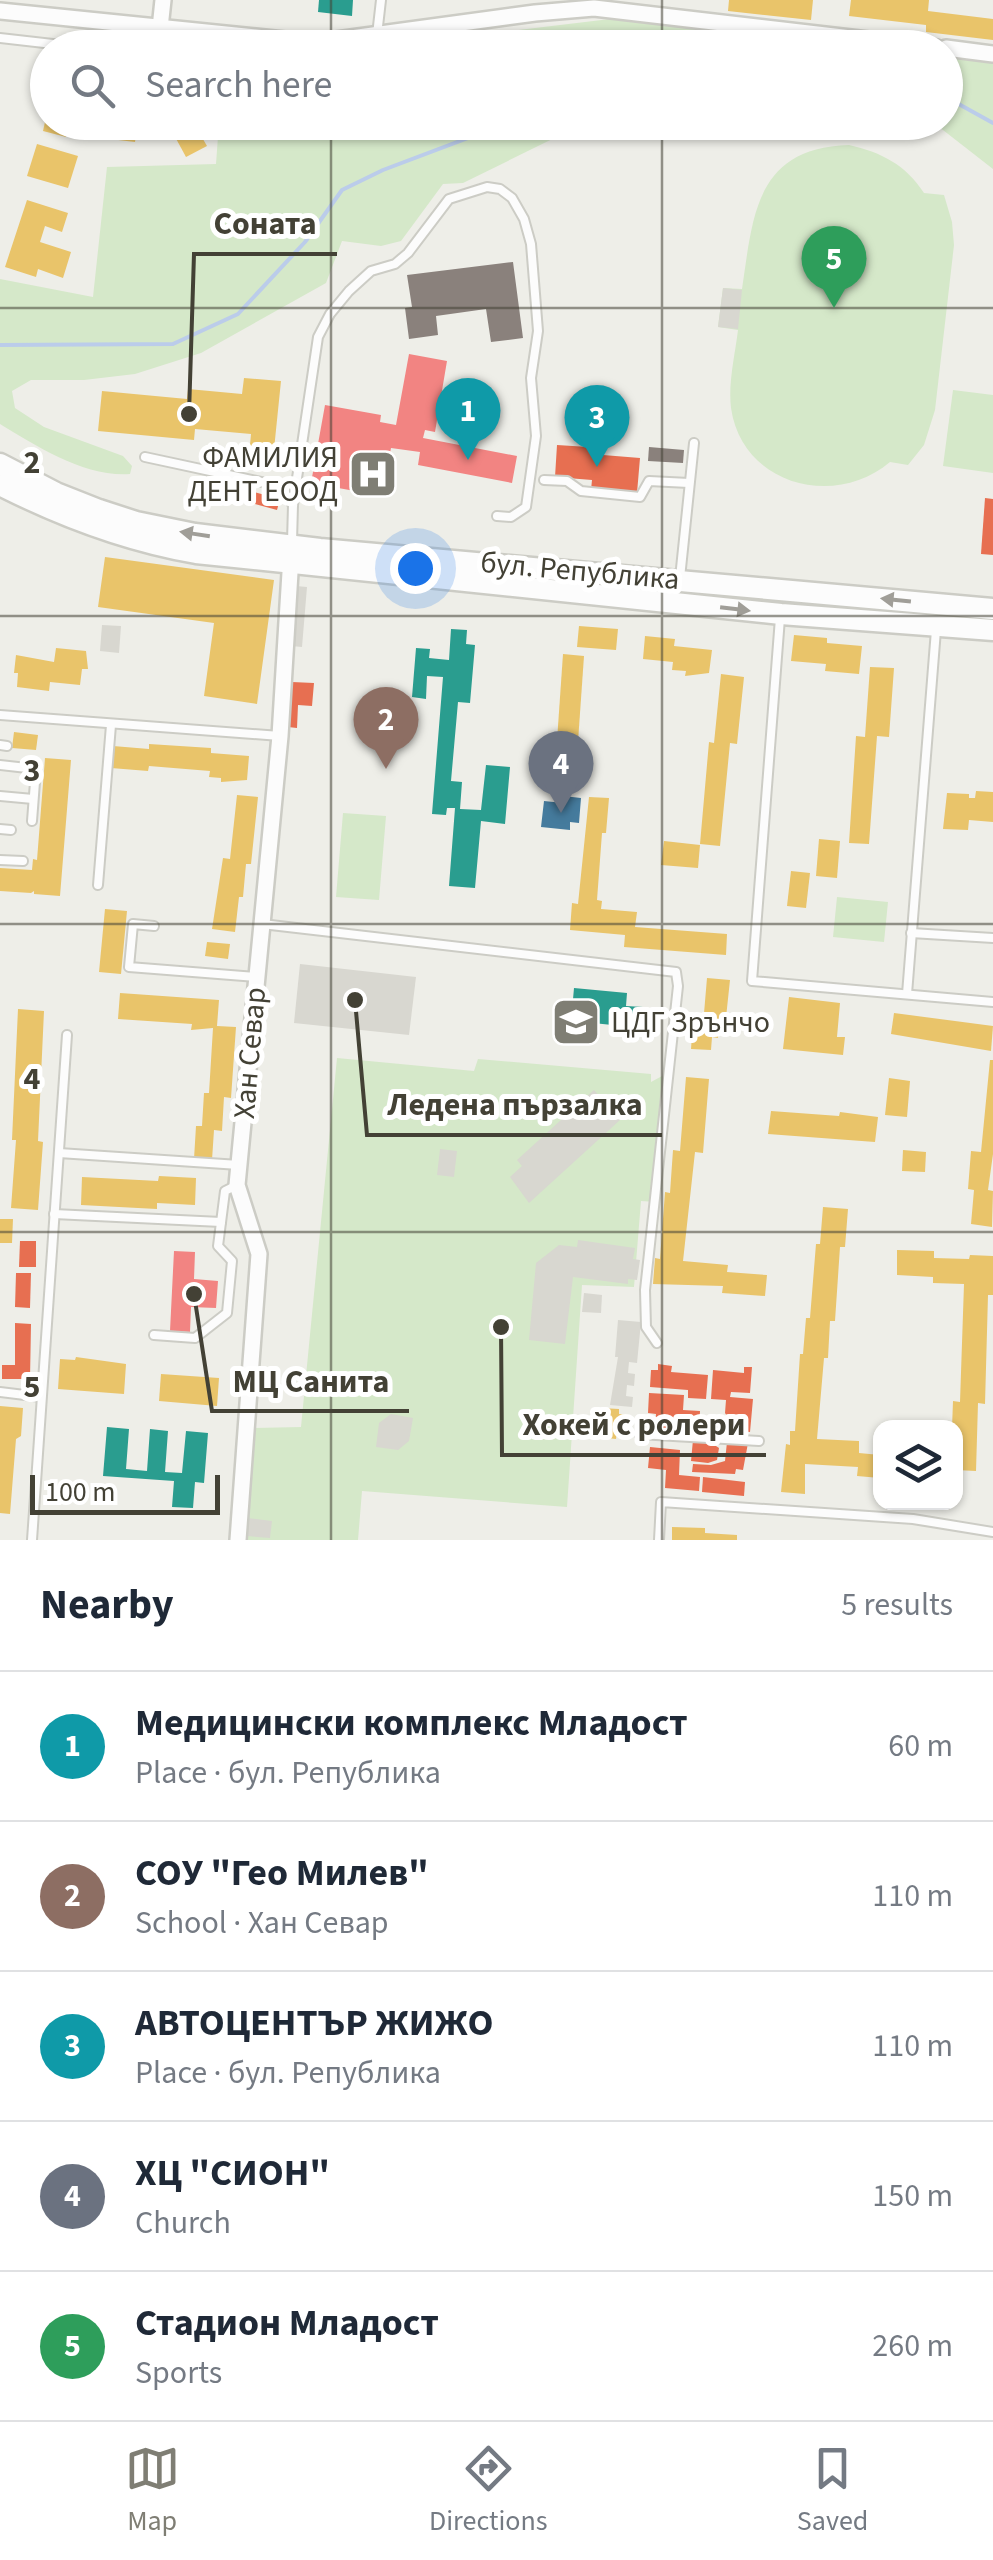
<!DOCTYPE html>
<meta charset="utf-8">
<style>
body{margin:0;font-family:"Source Sans 3",sans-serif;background:#f6f6f7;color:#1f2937}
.controls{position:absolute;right:30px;bottom:30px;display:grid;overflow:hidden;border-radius:20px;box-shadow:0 2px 8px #0004}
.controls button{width:90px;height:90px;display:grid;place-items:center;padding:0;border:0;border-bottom:2px solid #e0e1e3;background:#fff;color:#1f2937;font:50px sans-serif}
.scale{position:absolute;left:30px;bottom:25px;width:190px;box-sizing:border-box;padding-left:10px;border:5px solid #434135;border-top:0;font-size:28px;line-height:35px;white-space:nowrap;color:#434135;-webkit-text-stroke:8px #fff;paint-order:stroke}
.you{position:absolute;left:415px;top:568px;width:35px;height:35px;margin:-25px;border:8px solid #fff;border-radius:50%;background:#1a73e8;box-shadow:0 0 0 15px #1a73e833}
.badge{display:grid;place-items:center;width:65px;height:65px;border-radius:50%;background:#7f7e74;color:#fff;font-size:32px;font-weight:700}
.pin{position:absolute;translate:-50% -82px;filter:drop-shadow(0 2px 5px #0008)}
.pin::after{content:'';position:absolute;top:52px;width:35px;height:30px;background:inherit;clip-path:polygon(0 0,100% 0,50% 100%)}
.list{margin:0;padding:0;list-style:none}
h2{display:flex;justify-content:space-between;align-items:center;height:130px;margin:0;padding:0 40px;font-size:42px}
h2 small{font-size:32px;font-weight:400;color:#747a83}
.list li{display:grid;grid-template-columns:65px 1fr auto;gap:30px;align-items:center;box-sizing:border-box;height:150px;padding:0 40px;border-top:2px solid #e0e1e3}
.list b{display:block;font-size:38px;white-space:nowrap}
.list p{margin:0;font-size:32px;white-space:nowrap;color:#747a83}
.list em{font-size:32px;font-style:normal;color:#747a83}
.icon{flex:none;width:55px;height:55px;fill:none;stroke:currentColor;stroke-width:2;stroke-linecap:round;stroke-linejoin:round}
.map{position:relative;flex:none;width:993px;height:1540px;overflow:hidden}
.search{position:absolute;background:#fff;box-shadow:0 2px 8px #0004;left:30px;right:30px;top:30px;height:110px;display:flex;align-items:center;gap:25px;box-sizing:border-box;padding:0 35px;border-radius:55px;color:#747a83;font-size:38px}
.sheet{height:880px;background:#fff}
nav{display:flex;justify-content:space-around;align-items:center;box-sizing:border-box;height:140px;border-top:2px solid #e0e1e3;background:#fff;font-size:28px;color:#747a83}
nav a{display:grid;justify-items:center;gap:5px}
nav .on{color:#7f7e74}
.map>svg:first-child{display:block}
.green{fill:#d5e8c9}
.homes{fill:#e9c46a}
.shops{fill:#e76f51}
.schools{fill:#2a9d8f}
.health{fill:#f28482}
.public{fill:#457b9d}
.industry{fill:#8a817c}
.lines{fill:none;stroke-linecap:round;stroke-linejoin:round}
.stream{stroke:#bbccea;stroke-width:4}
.building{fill:#d8d7d0}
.service-casing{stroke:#ccccc5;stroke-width:12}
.minor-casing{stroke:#ccccc5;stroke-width:20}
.tertiary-casing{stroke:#ccccc5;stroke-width:25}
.service{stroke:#fcfcfc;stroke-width:8}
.minor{stroke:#fcfcfc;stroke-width:15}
.tertiary{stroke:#fcfcfc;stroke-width:20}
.oneway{fill:#a09e98}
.grid{fill:none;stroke:#434135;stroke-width:2.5;stroke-opacity:0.55}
.labels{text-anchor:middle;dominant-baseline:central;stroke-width:10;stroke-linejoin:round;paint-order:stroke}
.poi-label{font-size:30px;fill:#434135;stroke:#fff;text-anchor:end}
.street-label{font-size:30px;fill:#434135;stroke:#fff}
.grid-label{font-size:32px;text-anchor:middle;font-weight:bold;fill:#434135;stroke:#fff;stroke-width:10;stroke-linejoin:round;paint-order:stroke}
.leader{fill:none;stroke:#434135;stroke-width:4}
.callout-dot{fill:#434135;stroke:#fff;stroke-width:4}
.callout-label{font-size:32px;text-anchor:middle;font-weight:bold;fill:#434135;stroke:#fff;stroke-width:10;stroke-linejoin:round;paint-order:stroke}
</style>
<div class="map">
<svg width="993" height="1540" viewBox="0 0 993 1540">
<rect width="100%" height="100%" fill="#eeeee8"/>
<!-- green -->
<g class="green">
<polygon points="610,19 859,47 448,47 484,34"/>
<polygon points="946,58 993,62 993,169 934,123 946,122"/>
<path d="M 219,123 L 585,123 L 463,183 L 443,184 L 401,241 L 381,246 L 342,241 L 326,283 L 201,353 L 135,374 L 84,380 L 31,380 L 12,391 L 15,408 L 44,427 L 123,456 L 132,466 L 130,474 C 84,477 38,447 0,424 L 0,279 L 93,297 L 107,167 L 216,164 Z"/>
<path d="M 849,145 C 881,152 906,165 924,193 L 944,195 L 952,222 L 954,245 L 935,410 L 924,445 L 908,465 L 890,462 C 835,509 742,485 731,408 C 728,383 735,355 738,330 L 718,327 L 723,288 L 742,289 C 753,216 755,148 849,145 Z"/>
<polygon points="953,390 993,395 993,473 943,466"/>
<polygon points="343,813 386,816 379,900 336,897"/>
<polygon points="837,897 888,902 884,942 833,937"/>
<polygon points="337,1058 474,1071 478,1059 651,1074 651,1082 664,1075 656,1202 641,1201 634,1287 582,1285 567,1507 362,1491 358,1540 243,1540 253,1428 301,1427"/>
</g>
<!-- homes -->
<g class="homes">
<polygon points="729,0 813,0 811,20 728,11"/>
<polygon points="851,0 929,0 928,11 993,19 993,40 926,32 926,25 849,16"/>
<polygon points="45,122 70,122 66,137 43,131"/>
<polygon points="103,122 138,122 135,142 110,139 111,129 103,128"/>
<polygon points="167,122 193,122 207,146 186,157"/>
<polygon points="37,144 78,156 68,188 27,176"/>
<polygon points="27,200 68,213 62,232 45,226 40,242 71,252 63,278 38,269 36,277 5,267"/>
<polygon points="244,378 281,381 272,469 248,467 251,434 195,429 194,440 98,431 102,391 187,399 188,389 242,394"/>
<polygon points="105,557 274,580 257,704 204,696 214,623 98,607"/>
<polygon points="579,626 618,629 616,650 577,647"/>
<polygon points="794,635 827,638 827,643 862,646 859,674 825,671 826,664 791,661"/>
<polygon points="645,636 675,639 674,646 712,650 709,673 685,676 686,671 672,670 673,662 643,659"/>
<polygon points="56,648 86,651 88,669 82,669 80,685 50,682 49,691 17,687 18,673 14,673 16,655 54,662"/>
<polygon points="563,654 584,656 577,756 556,755"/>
<polygon points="870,667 894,668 889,737 877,736 869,844 849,843 856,736 865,737"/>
<polygon points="721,674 744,677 737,744 730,743 720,846 700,844 709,742 714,743"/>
<polygon points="14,732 38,735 36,750 12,748"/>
<polygon points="149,744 211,748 211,753 249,756 247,780 221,782 221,778 209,777 210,771 149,766 148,771 111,768 113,746 149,749"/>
<polygon points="45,758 71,760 60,896 34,894 34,891 31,893 0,891 0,868 32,870 33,859 37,860"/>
<polygon points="976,791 993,792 993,822 969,820 968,830 943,829 947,793 969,794 969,798 975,798"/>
<polygon points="237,795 258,797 251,864 246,864 243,897 239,897 235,932 212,929 223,858 230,859"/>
<polygon points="589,797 609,798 606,833 602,833 597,900 602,901 601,909 637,912 635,927 727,934 726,955 624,947 625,935 570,930 572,903 578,904"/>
<polygon points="819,839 840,841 837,878 816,876"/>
<polygon points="664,841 700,845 698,868 661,865"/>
<polygon points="791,871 810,873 806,908 787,906"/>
<polygon points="105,909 127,911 121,974 99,972"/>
<polygon points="207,942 230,944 228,959 205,956"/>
<polygon points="707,978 730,980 725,1027 719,1026 718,1038 712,1037 711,1050 691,1049 692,1035 700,1036 703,1025"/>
<polygon points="120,993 219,1000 217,1026 236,1027 231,1098 224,1097 222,1131 214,1130 212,1160 194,1159 196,1126 202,1126 204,1093 209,1093 213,1028 191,1030 192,1024 118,1019"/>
<polygon points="789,997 840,1003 837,1037 845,1037 843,1055 783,1049"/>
<polygon points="18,1009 44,1011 38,1141 43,1142 38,1210 11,1208 16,1140 12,1140"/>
<polygon points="894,1013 993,1026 991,1051 891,1034"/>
<polygon points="990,1060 993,1060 993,1154 988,1190 993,1191 992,1227 971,1224 974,1190 968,1189 971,1151 981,1152"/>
<polygon points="686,1077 709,1079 703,1153 695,1152 683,1261 728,1265 727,1272 767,1275 765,1296 722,1293 723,1286 653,1284 655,1258 660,1259 665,1192 670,1193 673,1150 680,1151"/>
<polygon points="889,1078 910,1081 907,1117 885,1115"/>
<polygon points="771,1111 839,1116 840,1112 878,1117 875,1142 768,1134"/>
<polygon points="903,1150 926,1152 925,1172 902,1171"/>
<polygon points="159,1176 196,1178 195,1205 157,1203 157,1209 81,1205 82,1177 158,1181"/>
<polygon points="823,1207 848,1209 845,1247 840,1247 835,1321 830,1321 828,1358 824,1358 817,1439 859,1441 859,1453 880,1455 880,1478 857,1476 858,1467 805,1464 805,1494 781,1492 786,1444 790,1445 790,1431 795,1431 800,1354 803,1354 806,1318 810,1318 816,1244 820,1244"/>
<polygon points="0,1219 13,1219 12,1243 0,1243"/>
<polygon points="897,1250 934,1251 934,1258 969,1259 970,1255 993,1256 993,1295 988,1295 985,1404 978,1403 976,1471 956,1470 956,1428 952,1428 953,1401 960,1402 964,1284 933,1283 933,1277 897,1275"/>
<polygon points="76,1357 126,1364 124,1394 58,1389 60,1359 75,1360"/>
<polygon points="161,1374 219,1378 217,1406 159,1401"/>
<polygon points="0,1406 23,1408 21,1436 16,1439 10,1514 0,1513"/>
<polygon points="601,1408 619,1409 619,1414 629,1415 628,1422 618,1421 616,1439 598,1437"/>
<polygon points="672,1527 705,1528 705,1533 737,1535 737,1540 672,1540"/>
</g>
<!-- shops -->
<g class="shops">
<polygon points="557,445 604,448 603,455 640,458 637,493 591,490 592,480 555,477"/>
<polygon points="250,491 280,499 277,510 247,502"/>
<polygon points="985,498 993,499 993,555 981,554"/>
<polygon points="292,682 314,683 312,706 298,705 297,728 288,727"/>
<polygon points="20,1241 36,1241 36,1267 19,1267"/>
<polygon points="16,1273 31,1273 30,1308 15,1307"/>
<polygon points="15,1323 31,1324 30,1379 2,1379 2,1365 15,1365"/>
<polygon points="658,1364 672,1366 671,1372 708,1375 706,1399 688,1398 688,1390 650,1387 651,1370 658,1370"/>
<polygon points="744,1367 752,1367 750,1393 731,1392 730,1397 753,1399 750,1432 738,1431 739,1426 733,1425 725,1413 726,1400 711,1399 713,1370 744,1373"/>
<polygon points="649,1393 684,1395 683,1410 700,1411 699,1431 655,1428 656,1414 648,1413"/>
<polygon points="693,1440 710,1442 719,1448 717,1460 708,1463 691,1461"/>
<polygon points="727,1442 748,1443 743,1470 736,1469 735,1474 692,1472 693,1464 711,1465 725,1461"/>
<polygon points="650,1447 680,1450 679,1475 700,1477 699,1491 665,1488 666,1470 648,1468"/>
<polygon points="703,1477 745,1482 744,1496 702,1492"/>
</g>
<!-- schools -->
<g class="schools">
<polygon points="319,0 353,0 352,16 318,12"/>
<polygon points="451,629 467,630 466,644 475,645 470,703 458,702 451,781 462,782 460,809 481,810 486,765 510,767 505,824 481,821 475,888 449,886 455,808 447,808 446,815 432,814 443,677 427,676 426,699 412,697 416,648 430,649 429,658 449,660"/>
<polygon points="574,988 627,993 626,1006 643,1007 641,1028 593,1023 592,1035 570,1033"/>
<polygon points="107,1427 129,1429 126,1469 147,1471 150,1429 168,1431 165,1472 182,1473 186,1431 208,1433 204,1483 195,1482 193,1508 172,1507 174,1481 103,1476"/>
</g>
<!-- health -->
<g class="health">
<polygon points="409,354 447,361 435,432 425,430 423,438 517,456 512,483 418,465 420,452 391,448 382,496 311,483 325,405 381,415 380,422 396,425"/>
<polygon points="174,1251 195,1252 194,1279 218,1281 216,1308 191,1307 190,1332 170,1331"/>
</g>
<!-- public -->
<polygon class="public" points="563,796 581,798 579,823 570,822 570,830 541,827 544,801 563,803"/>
<!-- industry -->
<g class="industry">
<polygon points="513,262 523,338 491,342 486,309 436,316 438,335 409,339 405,308 412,307 407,275"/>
<polygon points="649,447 684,450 683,463 648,461"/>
</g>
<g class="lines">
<!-- stream -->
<g class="stream">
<polyline points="946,97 993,123"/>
<polyline points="0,345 173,344 238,314 305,242 342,190 383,170 510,122"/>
</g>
</g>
<!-- building -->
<g class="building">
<polygon points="723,288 742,290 738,329 718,327"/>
<polygon points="296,586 307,587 302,647 291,646"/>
<polygon points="102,625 121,626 119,653 100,651"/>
<polygon points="300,964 416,977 409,1035 294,1023"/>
<polygon points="594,1090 620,1120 529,1203 510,1177 522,1166 517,1160"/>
<polygon points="440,1149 457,1151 454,1177 437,1175"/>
<polygon points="578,1240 635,1248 633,1259 640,1260 637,1280 628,1279 628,1284 573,1277 565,1344 529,1340 536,1263 559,1245 577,1247"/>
<polygon points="584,1293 602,1295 601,1313 582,1312"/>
<polygon points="618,1320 641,1322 637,1363 629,1362 628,1373 635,1374 634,1386 627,1385 626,1396 633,1397 632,1407 610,1405 618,1357 615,1357"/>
<polygon points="391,1414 413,1418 409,1441 398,1450 376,1447 379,1423"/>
<polygon points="247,1518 272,1521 270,1538 246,1536"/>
</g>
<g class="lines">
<!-- service casing -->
<g class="service-casing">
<g id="service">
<polyline points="377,35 381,0"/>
<polyline points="0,38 88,48"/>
<polyline points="150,48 160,28"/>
<polyline points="145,457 280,486 293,505"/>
<polyline points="544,480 567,481 581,491 640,497 649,481 689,483"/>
<polyline points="292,542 293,505 318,337 330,314 349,291 371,271 395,264 408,253 449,199 487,187 500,189 512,198 524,219 531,244 538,331 531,378 536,436 526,507 511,517 497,516"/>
<polyline points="680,578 694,443"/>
<polyline points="780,618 752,981 993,1002"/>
<polyline points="0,715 280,736"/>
<polyline points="0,745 7,746"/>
<polyline points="0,765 36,769 32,821"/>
<polyline points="0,796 33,799"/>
<polyline points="0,829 11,830"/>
<polyline points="0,860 23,861"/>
<polyline points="98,885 111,725"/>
<polyline points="262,924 676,972 678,986 645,1290 646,1327 657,1343"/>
<polyline points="154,926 133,924 129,967 257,977"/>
<polyline points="911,933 993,938"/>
<polyline points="907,994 936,630"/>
<polyline points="59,1153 239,1165"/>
<polyline points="54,1214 221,1222"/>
<polyline points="154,1335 195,1338 227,1313 232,1261 218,1246 225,1191 237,1185"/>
<polyline points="0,1392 41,1397"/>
<polyline points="639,1434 759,1441"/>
<polyline points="32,1540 67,1035"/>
<polyline points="659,1540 661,1502 913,1519 993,1532"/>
</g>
</g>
<!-- minor casing -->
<g class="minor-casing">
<g id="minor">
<polyline points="0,11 314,43 535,13 594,8 937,48"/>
<polyline points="160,28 163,0"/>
<polyline points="946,48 993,54"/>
<polyline points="238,1540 259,1254 237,1185 280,736 291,556"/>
</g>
</g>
<!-- tertiary casing -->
<g class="tertiary-casing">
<g id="tertiary">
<polyline points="0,464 56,493 99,510 136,522 195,534 320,549 993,609"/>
<path d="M 0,485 C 63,517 127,541 196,553 L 781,614 L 993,630"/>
</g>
</g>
<!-- service -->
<use href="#service" class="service"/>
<!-- minor -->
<use href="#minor" class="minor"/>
<!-- tertiary -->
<use href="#tertiary" class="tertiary"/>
</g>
<!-- one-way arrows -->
<defs><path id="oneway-solid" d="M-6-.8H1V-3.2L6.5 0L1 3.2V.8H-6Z" transform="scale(2.5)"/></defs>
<g class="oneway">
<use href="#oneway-solid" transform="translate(195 534) rotate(-171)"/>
<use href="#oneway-solid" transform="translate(896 600) rotate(-174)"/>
<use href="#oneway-solid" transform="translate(735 609) rotate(7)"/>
</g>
<!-- grid -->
<path class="grid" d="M 331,0 L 331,48M 662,0 L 662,48M 331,122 L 331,1540M 662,122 L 662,1540M 0,308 L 993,308M 0,616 L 993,616M 0,924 L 993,924M 0,1232 L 993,1232"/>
<!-- icons -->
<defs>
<g id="hospital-square" transform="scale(2.5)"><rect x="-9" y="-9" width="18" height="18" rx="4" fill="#7f7e74" stroke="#fff"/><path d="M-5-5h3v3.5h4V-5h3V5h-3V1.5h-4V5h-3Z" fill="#fff"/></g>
<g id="school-square" transform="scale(2.5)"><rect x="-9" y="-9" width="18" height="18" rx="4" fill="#7f7e74" stroke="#fff"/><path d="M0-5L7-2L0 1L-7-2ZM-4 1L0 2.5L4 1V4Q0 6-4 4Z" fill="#fff"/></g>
</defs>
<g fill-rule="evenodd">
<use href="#hospital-square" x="373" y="474"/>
<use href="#school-square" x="576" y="1022"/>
</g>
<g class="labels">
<!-- poi labels -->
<g class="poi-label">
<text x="338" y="457">ФАМИЛИЯ<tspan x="338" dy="34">ДЕНТ ЕООД</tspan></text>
<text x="611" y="1022" text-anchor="start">ЦДГ Зрънчо</text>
</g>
<!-- street labels -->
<g class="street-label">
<text transform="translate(580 571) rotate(5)">бул. Република</text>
<text transform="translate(250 1053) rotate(-85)">Хан Севар</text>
</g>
</g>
<g class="grid-label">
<text x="32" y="473">2</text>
<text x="32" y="781">3</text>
<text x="32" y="1089">4</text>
<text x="32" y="1397">5</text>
</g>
<!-- callouts -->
<path class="leader" d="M189 414L194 254H337M355 1000L367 1135H662M194 1294L212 1411H409M501 1327L502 1455H766"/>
<g class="callout-dot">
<circle cx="189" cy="414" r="10"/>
<circle cx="355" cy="1000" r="10"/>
<circle cx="194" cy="1294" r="10"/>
<circle cx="501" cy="1327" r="10"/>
</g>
<g class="callout-label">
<text x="265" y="234">Соната</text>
<text x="515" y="1115">Ледена пързалка</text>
<text x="311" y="1392">МЦ Санита</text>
<text x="634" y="1435">Хокей с ролери</text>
</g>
</svg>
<div class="controls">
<button><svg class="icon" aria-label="layers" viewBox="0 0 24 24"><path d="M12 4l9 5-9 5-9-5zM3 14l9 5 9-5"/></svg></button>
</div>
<div class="scale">100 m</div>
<div class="you"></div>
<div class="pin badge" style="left:468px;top:460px;background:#0f9aa8">1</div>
<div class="pin badge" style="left:386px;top:769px;background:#8d6e63">2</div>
<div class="pin badge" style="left:597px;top:467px;background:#0f9aa8">3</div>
<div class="pin badge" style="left:561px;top:813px;background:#6b7280">4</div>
<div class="pin badge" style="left:834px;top:308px;background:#2e9e5b">5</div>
<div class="search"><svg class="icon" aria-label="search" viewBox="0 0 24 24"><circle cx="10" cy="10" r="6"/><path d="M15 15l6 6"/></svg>Search here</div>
</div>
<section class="sheet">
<h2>Nearby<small>5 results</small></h2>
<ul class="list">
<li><span class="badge" style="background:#0f9aa8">1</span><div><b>Медицински комплекс Младост</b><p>Place · бул. Република</p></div><em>60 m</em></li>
<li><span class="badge" style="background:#8d6e63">2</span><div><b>СОУ &quot;Гео Милев&quot;</b><p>School · Хан Севар</p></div><em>110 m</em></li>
<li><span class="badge" style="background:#0f9aa8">3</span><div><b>АВТОЦЕНТЪР ЖИЖО</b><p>Place · бул. Република</p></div><em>110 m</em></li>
<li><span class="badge" style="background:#6b7280">4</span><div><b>ХЦ &quot;СИОН&quot;</b><p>Church</p></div><em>150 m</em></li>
<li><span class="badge" style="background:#2e9e5b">5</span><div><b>Стадион Младост</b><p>Sports</p></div><em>260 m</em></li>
</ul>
</section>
<nav>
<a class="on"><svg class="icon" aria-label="map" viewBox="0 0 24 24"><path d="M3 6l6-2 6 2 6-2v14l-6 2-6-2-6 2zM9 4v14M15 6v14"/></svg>Map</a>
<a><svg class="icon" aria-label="directions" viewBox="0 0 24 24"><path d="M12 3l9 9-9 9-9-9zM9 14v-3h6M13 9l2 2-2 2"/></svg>Directions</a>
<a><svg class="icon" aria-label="saved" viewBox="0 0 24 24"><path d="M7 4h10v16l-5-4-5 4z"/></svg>Saved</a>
</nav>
